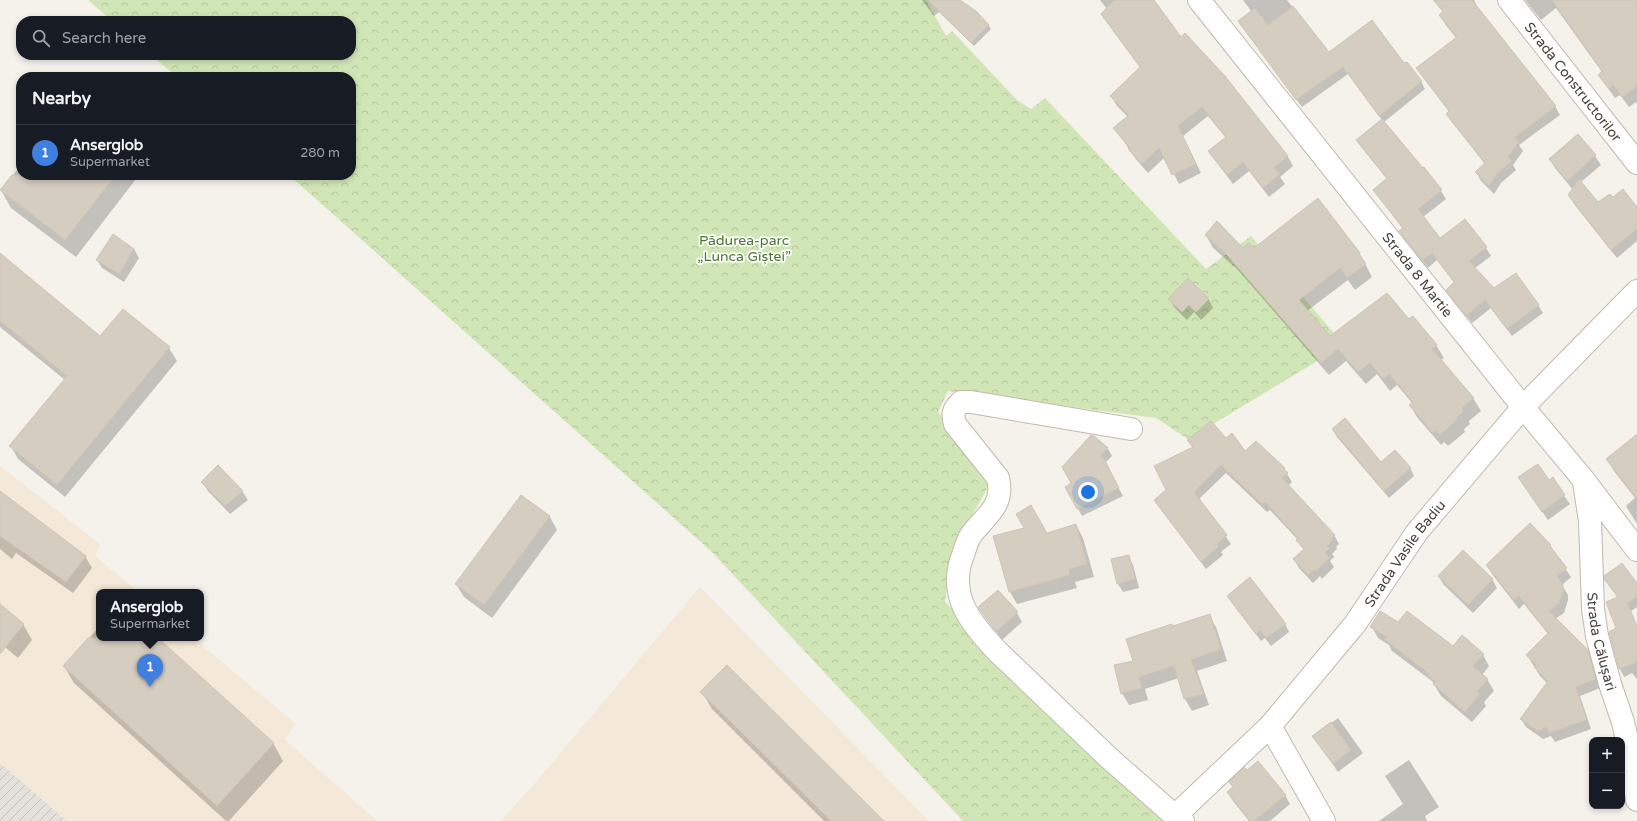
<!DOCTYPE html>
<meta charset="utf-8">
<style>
body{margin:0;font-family:"Varela Round",sans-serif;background:#20242c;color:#f1f3f6}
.controls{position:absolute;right:12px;bottom:12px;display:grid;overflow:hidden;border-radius:8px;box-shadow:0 2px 6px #0003}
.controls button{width:36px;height:36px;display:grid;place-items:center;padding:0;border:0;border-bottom:1px solid #363941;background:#171b24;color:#f1f3f6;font:20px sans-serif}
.you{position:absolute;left:1088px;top:492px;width:14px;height:14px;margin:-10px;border:3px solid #fff;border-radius:50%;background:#1a73e8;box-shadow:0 0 0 6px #1a73e833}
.badge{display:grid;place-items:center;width:26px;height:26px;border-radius:50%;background:#db2777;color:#fff;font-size:13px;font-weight:700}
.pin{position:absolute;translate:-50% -33px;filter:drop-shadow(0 1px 2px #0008)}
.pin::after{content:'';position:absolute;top:21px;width:14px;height:12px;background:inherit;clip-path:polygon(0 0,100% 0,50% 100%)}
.popup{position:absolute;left:96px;top:589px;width:108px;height:52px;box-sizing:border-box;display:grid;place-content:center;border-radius:8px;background:#171b24;filter:drop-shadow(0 1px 3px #0005);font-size:13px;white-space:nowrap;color:#9ea1a6}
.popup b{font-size:15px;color:#f1f3f6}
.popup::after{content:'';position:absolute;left:50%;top:100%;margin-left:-8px;border:8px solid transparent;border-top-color:#171b24}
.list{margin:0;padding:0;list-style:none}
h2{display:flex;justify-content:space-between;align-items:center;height:52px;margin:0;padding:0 16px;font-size:17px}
h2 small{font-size:13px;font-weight:400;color:#9ea1a6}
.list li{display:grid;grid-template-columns:26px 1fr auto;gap:12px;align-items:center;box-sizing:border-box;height:56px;padding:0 16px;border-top:1px solid #363941}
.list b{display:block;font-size:15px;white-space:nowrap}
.list p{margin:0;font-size:13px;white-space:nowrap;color:#9ea1a6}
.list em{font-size:13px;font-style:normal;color:#9ea1a6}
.icon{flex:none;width:22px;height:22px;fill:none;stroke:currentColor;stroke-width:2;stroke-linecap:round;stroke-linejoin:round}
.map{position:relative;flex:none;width:1637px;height:821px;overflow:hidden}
.search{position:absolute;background:#171b24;box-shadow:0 2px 6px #0003;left:16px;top:16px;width:340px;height:44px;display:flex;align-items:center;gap:10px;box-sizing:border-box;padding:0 14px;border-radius:16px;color:#9ea1a6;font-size:15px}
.panel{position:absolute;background:#171b24;box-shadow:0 2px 6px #0003;left:16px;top:72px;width:340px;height:108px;border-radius:16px}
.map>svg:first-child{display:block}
.commercial{fill:#f4e8d8}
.industrial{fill:url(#industrial-furrows)}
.forest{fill:url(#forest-crowns)}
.shadow{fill:#0003}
.building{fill:#d6cdc1;stroke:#d0c5b4}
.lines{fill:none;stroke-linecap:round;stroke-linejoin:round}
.minor-casing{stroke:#c0b9ae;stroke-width:24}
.minor{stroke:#fff;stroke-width:22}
.labels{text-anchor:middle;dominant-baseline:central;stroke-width:3.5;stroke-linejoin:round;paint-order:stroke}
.street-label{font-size:14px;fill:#484239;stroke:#fff}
.park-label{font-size:14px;fill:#4b782f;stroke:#fff}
</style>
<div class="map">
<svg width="1637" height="821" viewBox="0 0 1637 821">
<defs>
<pattern id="industrial-furrows" width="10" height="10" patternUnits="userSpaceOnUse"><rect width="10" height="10" fill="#e4e1dc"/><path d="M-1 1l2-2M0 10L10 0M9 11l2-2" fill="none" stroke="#c5c2be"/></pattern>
<pattern id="forest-crowns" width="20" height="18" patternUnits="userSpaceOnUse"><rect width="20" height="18" fill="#d1e6b6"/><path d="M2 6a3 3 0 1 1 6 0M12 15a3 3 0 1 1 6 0" fill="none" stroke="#b5c69d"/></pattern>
</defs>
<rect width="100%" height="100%" fill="#f4f2eb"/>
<!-- commercial -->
<g class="commercial">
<polygon points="0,466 100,544 95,556 138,592 99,592 99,638 193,638 296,724 284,739 377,821 67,821 0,763 0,654 24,624 0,604"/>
<polygon points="700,587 797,686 929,821 501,821 537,781"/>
</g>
<!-- industrial -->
<polygon class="industrial" points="0,763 67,821 0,821"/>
<!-- forest -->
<polygon class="forest" points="88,0 926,0 946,36 952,31 1018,101 1031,109 1045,98 1206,269 1251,236 1344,345 1188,439 1156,418 948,391 938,412 992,480 963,532 950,567 945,602 1165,809 1182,821 963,821 712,552 289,175 351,175 351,77 177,77 151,55 351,55 351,21 112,21"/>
<!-- shadow -->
<g class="shadow">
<polygon points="922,0 959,0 988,25 991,29 974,46 939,12 934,16"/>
<polygon points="1100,0 1152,0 1181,38 1224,76 1288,157 1293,166 1280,177 1285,184 1269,197 1249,171 1233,184 1215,160 1209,151 1226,138 1208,116 1183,136 1201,173 1179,184 1165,157 1148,173 1135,158 1115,128 1128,117 1117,106 1111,96 1141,68 1108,23 1102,14 1107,9"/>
<polygon points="1243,0 1287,0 1329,53 1404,65 1421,81 1425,89 1384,122 1441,191 1446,199 1423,217 1440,240 1486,248 1491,256 1475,268 1494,290 1538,305 1543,313 1512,336 1491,308 1472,323 1447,290 1455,283 1437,260 1428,268 1405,239 1400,231 1403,229 1374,190 1387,179 1362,148 1357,140 1382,120 1348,74 1302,107 1239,22 1252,12"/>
<polygon points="1433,0 1474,0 1478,8 1555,106 1560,115 1519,145 1523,151 1513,165 1516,170 1501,183 1494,194 1481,181 1476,172 1485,164 1452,122 1447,114 1450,112 1417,68 1457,39 1445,24 1440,15 1443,12"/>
<polygon points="1525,0 1637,0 1637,104 1636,102 1629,107 1620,95 1615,98 1599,75 1602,72 1556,8 1541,20"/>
<polygon points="1577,135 1595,156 1601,165 1581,182 1598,204 1613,198 1637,209 1637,241 1617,258 1574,204 1569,195 1573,190 1555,168 1550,159"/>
<polygon points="21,165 21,175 134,175 136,179 76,257 11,208 1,190"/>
<polygon points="1318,200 1360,254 1372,277 1355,290 1348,280 1307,311 1330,337 1409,321 1436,345 1444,358 1441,360 1473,398 1481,411 1469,421 1470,424 1464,429 1465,432 1448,446 1444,442 1441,445 1417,417 1410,405 1412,403 1397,385 1390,391 1377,374 1366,384 1346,361 1329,375 1237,269 1213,248 1206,235 1243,249 1254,250"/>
<polygon points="134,249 139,258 124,282 102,268 97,260"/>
<polygon points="0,255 101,337 169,348 177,361 65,497 18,459 11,446 65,380 0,327"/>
<polygon points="1188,279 1209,300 1213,308 1201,320 1194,312 1187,320 1174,307 1170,299"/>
<polygon points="1333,430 1381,464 1410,468 1414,476 1389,498 1337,437"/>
<polygon points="1637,435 1637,524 1626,506 1635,498 1614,471 1607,459"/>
<polygon points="1094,436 1108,449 1112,456 1105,463 1123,496 1082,516 1066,487 1072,483"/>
<polygon points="1226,439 1245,452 1284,469 1292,482 1288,486 1334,535 1339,544 1336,547 1337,549 1332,554 1334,557 1330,561 1334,567 1322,579 1320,576 1313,583 1299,568 1294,559 1304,550 1298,540 1270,510 1267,512 1226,473 1199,499 1231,544 1221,552 1223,555 1206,569 1160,508 1155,500 1167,491 1193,448 1188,440"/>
<polygon points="1519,478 1549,481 1552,479 1570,504 1548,520"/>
<polygon points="202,482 242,491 248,500 230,514 208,491"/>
<polygon points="0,492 85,556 92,568 73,593 16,553 12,559 0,549"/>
<polygon points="521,496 550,517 557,530 492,618 464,597 456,584"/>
<polygon points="1076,525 1083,538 1094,577 1075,582 1077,588 1017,604 1010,592 1046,534"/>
<polygon points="1550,546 1571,577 1562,585 1568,595 1568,600 1564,613 1555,619 1587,650 1592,660 1600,688 1580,696 1591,729 1555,742 1551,736 1543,739 1526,727 1521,719 1547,683 1540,676 1527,655 1548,634 1524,604 1519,609 1492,574 1487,565"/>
<polygon points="1128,556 1133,565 1139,588 1123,592 1118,584"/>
<polygon points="1439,577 1492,579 1497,588 1473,613 1444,585"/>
<polygon points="1637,585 1637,607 1631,611 1637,626 1637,679 1632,673 1624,677 1620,669 1610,634 1618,628 1618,598 1610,587"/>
<polygon points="998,591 1017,613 1022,622 1002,640 980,607"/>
<polygon points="1228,597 1285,624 1289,632 1271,646 1265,638 1261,641"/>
<polygon points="0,605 23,624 32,640 18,658 0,643"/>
<polygon points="1209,616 1216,627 1227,661 1197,671 1209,705 1192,711 1185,699 1179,678 1145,689 1148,700 1129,705 1122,693 1134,662 1173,627"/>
<polygon points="1398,623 1453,648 1483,655 1489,666 1482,675 1487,679 1494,691 1484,702 1486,706 1472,722 1441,696 1432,681 1392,651 1389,645 1378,638 1372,627"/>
<polygon points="99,627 99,638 157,638 273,743 283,761 229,821 226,821 74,683 64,666"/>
<polygon points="702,692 882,821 824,821 712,709"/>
<polygon points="1338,718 1363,753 1338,772 1314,736"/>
<polygon points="1409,760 1439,807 1425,816 1427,821 1379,821 1403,804 1385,776"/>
<polygon points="1228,792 1285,795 1290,804 1270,821 1249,821 1233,801"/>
</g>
<!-- building -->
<g class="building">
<polygon points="928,0 960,0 976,11 989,25 971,43"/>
<polygon points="1114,0 1154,0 1181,37 1185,33 1225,76 1288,156 1274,168 1280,174 1263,188 1243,162 1227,175 1208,151 1226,137 1202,107 1178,126 1196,164 1172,175 1159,148 1142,164 1128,149 1130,148 1113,128 1129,115 1110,96 1140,67 1101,14"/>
<polygon points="1434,0 1472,0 1556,106 1514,138 1519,142 1508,157 1512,161 1497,174 1489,186 1475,172 1485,163 1446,114 1449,111 1416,68 1457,37 1439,15 1443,11"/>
<polygon points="1552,0 1637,0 1637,86 1622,97 1613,85 1609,89 1598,75 1602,71"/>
<polygon points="1293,6 1329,52 1372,20 1404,63 1407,62 1422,81 1379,116 1343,67 1296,100 1238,21 1255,8 1268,25"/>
<polygon points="1382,119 1423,168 1424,167 1442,190 1418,209 1440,238 1465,219 1487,247 1469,261 1494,288 1516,273 1539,305 1507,329 1485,300 1466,316 1446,290 1454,282 1432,253 1422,260 1399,231 1403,228 1373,190 1387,178 1356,140"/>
<polygon points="1578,134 1596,155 1567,181 1549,159"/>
<polygon points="12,175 116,175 65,240 0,190"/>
<polygon points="1579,179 1598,202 1610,194 1613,197 1623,189 1637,207 1637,229 1611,250 1568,195"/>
<polygon points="1318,198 1360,253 1359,254 1366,264 1347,278 1340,268 1299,300 1330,336 1387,293 1409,319 1413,316 1437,345 1432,349 1474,398 1462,408 1464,411 1457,417 1458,419 1440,435 1436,430 1433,433 1409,405 1413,402 1389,374 1383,379 1370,363 1358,372 1338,349 1321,363 1228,256 1205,235 1217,221 1243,248 1249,243 1254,248"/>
<polygon points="113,234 134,249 119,274 96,260"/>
<polygon points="0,253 100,336 123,309 170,347 57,485 9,446 67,376 0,321"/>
<polygon points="1188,278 1209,299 1196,312 1189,305 1182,312 1168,299"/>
<polygon points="1345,418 1381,462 1395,450 1411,468 1384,491 1332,429"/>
<polygon points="1211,421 1226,438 1232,433 1245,451 1256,441 1285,468 1284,469 1288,473 1282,478 1335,535 1331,539 1333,540 1327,546 1330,548 1325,553 1330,558 1316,571 1315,569 1308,575 1293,559 1304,549 1296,540 1298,538 1265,502 1262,504 1221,465 1194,492 1227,535 1217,544 1219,546 1201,562 1154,500 1166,490 1154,466 1193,447 1187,440"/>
<polygon points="1637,434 1637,499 1606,459"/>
<polygon points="1091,435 1094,436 1108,448 1100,456 1104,459 1119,488 1077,509 1065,487 1071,483 1062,467"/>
<polygon points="1538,464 1549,480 1553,477 1565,495 1542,512 1518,477"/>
<polygon points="218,465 243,491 225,506 201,482"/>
<polygon points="0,491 86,556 66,582 0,536"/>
<polygon points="521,495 550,516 484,605 455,584"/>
<polygon points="1031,505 1047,533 1076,524 1087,564 1069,569 1070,575 1009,592 993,536 1024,528 1016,514"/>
<polygon points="1530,523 1551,545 1550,546 1567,568 1557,576 1563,585 1563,591 1559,604 1549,611 1588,650 1596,679 1576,687 1587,720 1549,733 1546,727 1538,731 1520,719 1548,681 1534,667 1536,665 1526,655 1548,633 1519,596 1514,600 1486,565"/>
<polygon points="1463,550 1493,579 1468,605 1438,576"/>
<polygon points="1129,555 1135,579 1117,584 1111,559"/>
<polygon points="1622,563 1637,583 1637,596 1627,603 1637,626 1637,662 1619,669 1609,632 1616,628 1606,602 1618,597 1604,579 1604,576"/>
<polygon points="1250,577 1286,624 1266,638 1260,630 1256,634 1227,596"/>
<polygon points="998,590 1018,612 996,632 978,607"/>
<polygon points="0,604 24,624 0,654"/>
<polygon points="1380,611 1398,622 1407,611 1453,646 1462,635 1484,654 1473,666 1488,679 1477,692 1480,694 1465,712 1433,684 1435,682 1427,675 1429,674 1384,639 1387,637 1370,627"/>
<polygon points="1210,614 1221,649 1191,660 1204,694 1184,699 1174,666 1139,677 1142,688 1121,694 1114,665 1133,661 1126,639 1172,624 1173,626"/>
<polygon points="88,638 158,638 274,743 217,806 63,666"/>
<polygon points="727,665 884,821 831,821 740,731 700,692"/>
<polygon points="1331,722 1351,750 1333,764 1312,736"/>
<polygon points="1258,761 1286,795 1254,821 1250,821 1227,792 1233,787 1229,782 1244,767 1247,770"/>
</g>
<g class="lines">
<!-- minor casing -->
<g class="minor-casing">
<g id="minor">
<path id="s1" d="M 1199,0 L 1523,407 L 1583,479 L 1637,550"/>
<path id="s2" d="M 1509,0 L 1637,163"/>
<path d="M 1131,429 L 971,402 L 961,402 C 953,410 952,413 955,424 L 998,478 C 1005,506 985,516 971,535 C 967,541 965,549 963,555 C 947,595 971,624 998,652 L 1109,758 L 1175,816 L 1183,821"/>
<path id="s3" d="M 1584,482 L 1590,521 L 1593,609 L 1597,636 L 1610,684 L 1623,722 L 1630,753 L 1637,800"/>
<polyline points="1270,726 1324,821"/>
<path id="s4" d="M 1175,816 L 1270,726 L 1355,624 L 1417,532 L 1523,407 L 1637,291"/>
</g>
</g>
<!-- minor -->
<use href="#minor" class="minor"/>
</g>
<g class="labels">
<!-- street labels -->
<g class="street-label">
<text stroke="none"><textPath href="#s2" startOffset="104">Strada Constructorilor</textPath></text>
<text stroke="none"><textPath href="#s1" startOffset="351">Strada 8 Martie</textPath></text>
<text stroke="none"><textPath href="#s4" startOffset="350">Strada Vasile Badiu</textPath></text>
<text stroke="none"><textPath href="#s3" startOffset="161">Strada Călușari</textPath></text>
</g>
<!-- park labels -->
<g class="park-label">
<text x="744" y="240">Pădurea-parc<tspan x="744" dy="16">„Lunca Gîștei”</tspan></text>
</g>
</g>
</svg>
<div class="controls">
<button>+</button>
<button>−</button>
</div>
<div class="you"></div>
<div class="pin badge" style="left:150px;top:687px;background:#3f7fe0">1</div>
<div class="popup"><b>Anserglob</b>Supermarket</div>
<div class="search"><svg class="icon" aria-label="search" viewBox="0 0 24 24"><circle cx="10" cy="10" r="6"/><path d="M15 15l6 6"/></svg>Search here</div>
<section class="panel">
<h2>Nearby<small></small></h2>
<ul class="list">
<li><span class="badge" style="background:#3f7fe0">1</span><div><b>Anserglob</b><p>Supermarket</p></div><em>280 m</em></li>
</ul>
</section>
</div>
